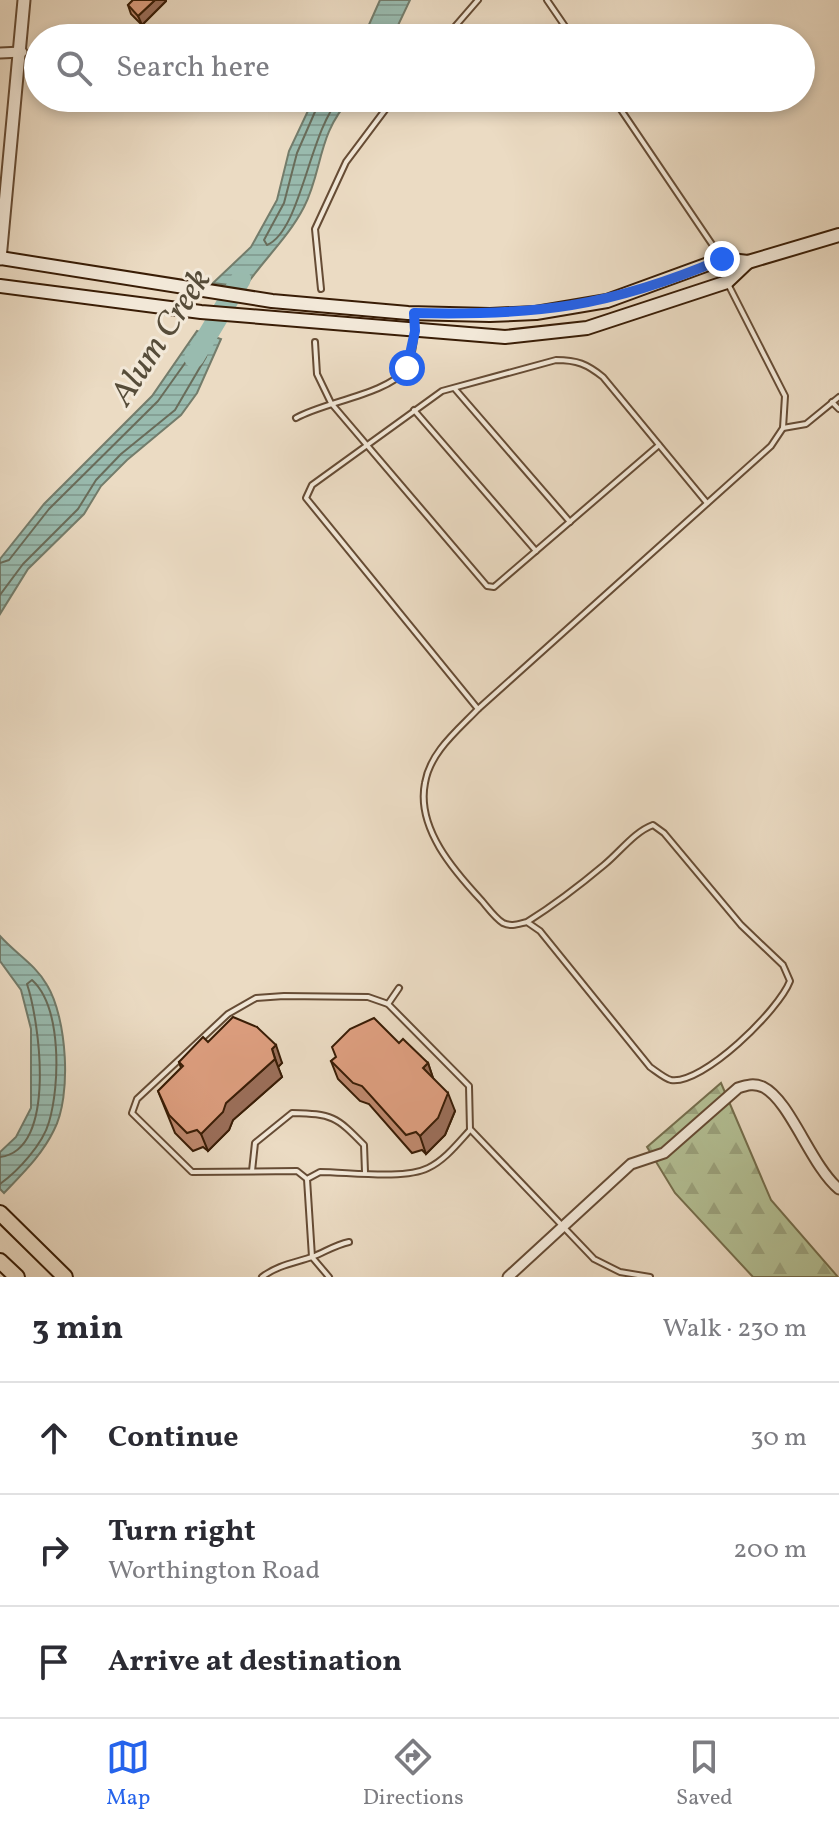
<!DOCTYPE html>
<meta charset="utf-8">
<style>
body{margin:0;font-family:Vollkorn,serif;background:#f7f7f7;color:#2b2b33}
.stop{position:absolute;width:24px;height:24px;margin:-18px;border:6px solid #2563eb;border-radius:50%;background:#fff}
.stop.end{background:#2563eb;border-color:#fff;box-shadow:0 2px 8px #0008}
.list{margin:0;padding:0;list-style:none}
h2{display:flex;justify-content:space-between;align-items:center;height:104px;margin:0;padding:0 32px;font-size:34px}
h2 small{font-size:26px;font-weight:400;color:#7c7c81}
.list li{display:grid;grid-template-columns:52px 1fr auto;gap:24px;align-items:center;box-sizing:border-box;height:112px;padding:0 32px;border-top:2px solid #e1e1e2}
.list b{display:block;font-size:30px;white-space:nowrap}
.list p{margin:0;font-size:26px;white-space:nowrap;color:#7c7c81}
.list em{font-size:26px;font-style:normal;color:#7c7c81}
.icon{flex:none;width:44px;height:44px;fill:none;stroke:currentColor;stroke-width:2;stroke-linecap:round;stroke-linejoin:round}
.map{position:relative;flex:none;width:839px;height:1277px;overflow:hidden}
.search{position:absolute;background:#fff;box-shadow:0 4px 12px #0003;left:24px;right:24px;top:24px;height:88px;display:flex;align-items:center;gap:20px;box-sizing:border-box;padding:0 28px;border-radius:44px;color:#7c7c81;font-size:30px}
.sheet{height:440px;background:#fff}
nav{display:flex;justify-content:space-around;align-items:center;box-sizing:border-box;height:112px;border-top:2px solid #e1e1e2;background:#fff;font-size:22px;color:#7c7c81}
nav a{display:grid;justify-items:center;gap:4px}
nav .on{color:#2563eb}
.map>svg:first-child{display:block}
.forest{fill:url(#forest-firs);stroke:#766f4e;stroke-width:2}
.water{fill:url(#water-rules);stroke:#737c6b;stroke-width:2}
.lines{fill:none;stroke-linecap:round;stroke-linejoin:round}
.shore{stroke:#696c5a;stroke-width:2}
.river{stroke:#99bbaf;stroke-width:20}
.service-casing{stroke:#664c35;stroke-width:8}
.minor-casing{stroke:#664c35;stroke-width:13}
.tertiary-casing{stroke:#664c35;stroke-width:15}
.secondary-casing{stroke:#391d06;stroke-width:16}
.primary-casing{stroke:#391d06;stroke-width:18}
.service{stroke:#f2e8d8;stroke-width:4}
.minor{stroke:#f2e8d8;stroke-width:9}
.tertiary{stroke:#f2e8d8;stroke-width:11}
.secondary{stroke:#f2e8d8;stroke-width:12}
.primary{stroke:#ebdbc3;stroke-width:14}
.wall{fill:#bf896e;stroke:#391d06;stroke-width:2}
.shaded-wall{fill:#9b6f5a;stroke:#391d06;stroke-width:2}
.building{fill:#de9f80;stroke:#391d06;stroke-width:2}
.route{stroke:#2563eb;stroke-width:10}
.labels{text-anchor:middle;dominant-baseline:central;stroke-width:6;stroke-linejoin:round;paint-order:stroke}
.water-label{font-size:34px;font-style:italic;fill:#564c39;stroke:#f2e8d8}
</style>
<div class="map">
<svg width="839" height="1277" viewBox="0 0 839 1277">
<defs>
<pattern id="forest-firs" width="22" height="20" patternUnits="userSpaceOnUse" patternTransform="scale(2)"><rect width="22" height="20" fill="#b4c196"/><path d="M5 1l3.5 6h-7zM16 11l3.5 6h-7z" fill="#9ca580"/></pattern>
<pattern id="water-rules" width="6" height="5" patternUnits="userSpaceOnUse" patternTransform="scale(2)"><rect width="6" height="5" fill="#99bbaf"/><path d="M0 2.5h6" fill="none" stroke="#85a095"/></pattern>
</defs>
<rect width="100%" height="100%" fill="#ebdbc3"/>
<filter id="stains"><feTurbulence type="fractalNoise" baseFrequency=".0025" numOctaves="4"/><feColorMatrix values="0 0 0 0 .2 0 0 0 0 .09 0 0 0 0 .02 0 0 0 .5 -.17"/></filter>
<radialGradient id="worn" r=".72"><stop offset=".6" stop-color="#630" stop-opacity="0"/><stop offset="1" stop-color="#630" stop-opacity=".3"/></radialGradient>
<!-- forest -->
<polygon class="forest" points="721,1083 771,1200 838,1277 753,1277 675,1193 647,1147"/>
<!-- water -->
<g class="water">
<polygon points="380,0 410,0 392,38 363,38"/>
<path d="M 314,98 L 351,98 C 317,134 323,170 304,207 C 288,238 264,259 245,287 L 213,283 L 251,247 L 277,200 L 289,151 Z"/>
<polygon points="197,331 221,339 197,393 181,415 127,460 101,486 84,514 28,569 0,614 0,559 44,504 152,396"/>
<path d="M 0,936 C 16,954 35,964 47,985 C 67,1018 72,1096 54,1130 C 42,1155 23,1173 4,1193 L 0,1189 L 0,1152 L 16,1137 L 31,1108 L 31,1029 L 21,990 L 0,961 Z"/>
</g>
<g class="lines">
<!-- shore -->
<g class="shore">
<path d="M 321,98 L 297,153 L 284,203 L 264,240 L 267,245 C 301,231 309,132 340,98"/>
<polyline points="0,563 9,560 49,509 158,401 200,342 209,343 206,357 175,410 121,454 96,480 78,509 23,564 0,595"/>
<path d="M 0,1157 C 58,1150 39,1020 27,984 L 32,980 C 62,1007 60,1085 49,1122 C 43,1144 18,1171 0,1184"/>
</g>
<!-- river -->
<polyline class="river" points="194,358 241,279"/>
<!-- service casing -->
<g class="service-casing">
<g id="service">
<polyline points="547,0 573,38"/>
<polyline points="445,38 478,0"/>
<polyline points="321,289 315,229 346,162 394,98"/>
<polyline points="315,342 317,374 331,403 487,586 494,587 659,445"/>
<polyline points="455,389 570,522"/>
<polyline points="832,402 839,409"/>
<polyline points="414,410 536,551"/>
<path d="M 296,418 C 324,402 387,394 405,370 C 412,360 413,345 415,333"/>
<polyline points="783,428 806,424 839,397"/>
<path d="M 478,709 L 306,498 L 312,485 L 442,391 L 556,360 C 577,360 587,364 603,377 L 707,503"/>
<path d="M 527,922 C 554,905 579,886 604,865 C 620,852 634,832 653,825 L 664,833 L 741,925 L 783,965 L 790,981 C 779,1010 703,1085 671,1080 C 664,1078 656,1071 650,1067 L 540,931 L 527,922 C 518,924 512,927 503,923 C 495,918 488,908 482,901 C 454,871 416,828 425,783 C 430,752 458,730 478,709 L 771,446 L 783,428 L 785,396 L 727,282 L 722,259 L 613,98"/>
<path d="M 284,996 L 368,997 L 388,1004 L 469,1086 L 470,1130 C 458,1143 445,1160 428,1168 C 404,1180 348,1172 320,1172 L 307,1179 L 297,1171 L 192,1172 L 132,1113 L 137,1099 L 228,1014 L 256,998 Z"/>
<polyline points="388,1004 399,988"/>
<polyline points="471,1130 594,1259 620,1272 650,1277"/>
<path d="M 252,1171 L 255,1143 L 292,1113 C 332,1114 336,1116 364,1145 L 365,1172"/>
<polyline points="307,1179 312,1257 329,1277"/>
<path d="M 262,1277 C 278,1265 294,1263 312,1257 C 325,1252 335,1245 349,1242"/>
</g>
</g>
<!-- minor casing -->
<g class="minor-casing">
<g id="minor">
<polyline points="0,53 22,52"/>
<path d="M 508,1277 L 631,1164 L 664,1153 L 738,1088 C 747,1085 754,1083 763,1087 C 790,1100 811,1166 839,1189"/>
</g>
</g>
<!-- tertiary casing -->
<g class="tertiary-casing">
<polyline id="tertiary" points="0,259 24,0"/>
</g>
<!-- secondary casing -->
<g class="secondary-casing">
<g id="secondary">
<polyline points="0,258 272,301 408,313 490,315 536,313 607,301 722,259 748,262 839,235"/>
<polyline points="0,286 201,312 505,337 587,328 727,282 748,262"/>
</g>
</g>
<!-- primary casing -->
<g class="primary-casing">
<g id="primary">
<polyline points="0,1213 65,1277"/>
<polyline points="0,1261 17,1277"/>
</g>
</g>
<!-- service -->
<use href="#service" class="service"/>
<!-- minor -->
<use href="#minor" class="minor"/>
<!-- tertiary -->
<use href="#tertiary" class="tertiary"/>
<!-- secondary -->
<use href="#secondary" class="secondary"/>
<!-- primary -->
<use href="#primary" class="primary"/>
</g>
<!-- wall -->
<g class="wall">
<polygon points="133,0 166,0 166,1 142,25 131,14 128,5"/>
<polygon points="257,1027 282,1063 278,1067 282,1077 233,1120 229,1130 208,1151 203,1147 193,1151 175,1133 158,1091 181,1068 179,1062 208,1042"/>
<polygon points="399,1043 428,1063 433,1078 455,1111 445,1135 426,1154 422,1150 412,1153 369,1104 360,1101 338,1079 331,1061 336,1057"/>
</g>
<!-- shaded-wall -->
<g class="shaded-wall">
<polygon points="155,0 166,0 166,1 142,25 138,16"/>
<polygon points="276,1045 282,1063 278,1067 272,1049"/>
<polygon points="275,1059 282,1077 233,1120 229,1130 208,1151 201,1134 226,1103"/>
<polygon points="428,1063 434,1081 423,1068"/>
<polygon points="448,1093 455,1111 445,1135 426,1154 420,1136"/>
</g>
<!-- building -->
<g class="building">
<polygon points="133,0 155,0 138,16 128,5"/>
<polygon points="233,1017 257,1027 276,1045 272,1049 275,1059 226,1103 223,1112 201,1134 197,1130 187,1133 169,1115 158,1091 183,1066 179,1062 203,1037 208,1042"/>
<polygon points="374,1018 399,1043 403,1039 428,1063 423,1068 448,1093 438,1118 420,1136 416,1132 406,1135 362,1086 353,1083 331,1061 336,1057 332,1047 350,1029"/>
</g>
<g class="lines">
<!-- route -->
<path class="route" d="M 407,368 L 415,331 L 414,313 C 535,316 610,307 722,259"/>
</g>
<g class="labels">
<!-- water labels -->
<g class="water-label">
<text transform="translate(162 338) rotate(-57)">Alum Creek</text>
</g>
</g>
<rect width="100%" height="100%" filter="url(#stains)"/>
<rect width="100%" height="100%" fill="url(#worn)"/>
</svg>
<div class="stop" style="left:407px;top:368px"></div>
<div class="stop end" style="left:722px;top:259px"></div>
<div class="search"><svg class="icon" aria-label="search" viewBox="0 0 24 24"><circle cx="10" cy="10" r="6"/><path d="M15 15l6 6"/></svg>Search here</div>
</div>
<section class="sheet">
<h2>3 min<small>Walk · 230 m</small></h2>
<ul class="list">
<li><svg class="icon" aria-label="ahead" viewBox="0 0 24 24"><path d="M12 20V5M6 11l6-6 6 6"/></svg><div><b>Continue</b></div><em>30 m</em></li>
<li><svg class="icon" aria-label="right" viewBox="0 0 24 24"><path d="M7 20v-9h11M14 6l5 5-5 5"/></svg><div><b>Turn right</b><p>Worthington Road</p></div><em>200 m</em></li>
<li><svg class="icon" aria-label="arrive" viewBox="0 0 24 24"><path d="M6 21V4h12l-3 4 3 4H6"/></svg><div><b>Arrive at destination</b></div></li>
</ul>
</section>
<nav>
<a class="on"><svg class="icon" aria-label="map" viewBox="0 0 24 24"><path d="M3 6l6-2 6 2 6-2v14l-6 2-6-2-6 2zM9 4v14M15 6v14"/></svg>Map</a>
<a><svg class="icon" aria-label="directions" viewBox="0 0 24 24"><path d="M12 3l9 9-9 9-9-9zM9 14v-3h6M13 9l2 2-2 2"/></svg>Directions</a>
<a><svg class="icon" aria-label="saved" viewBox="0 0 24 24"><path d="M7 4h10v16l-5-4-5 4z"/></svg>Saved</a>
</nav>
